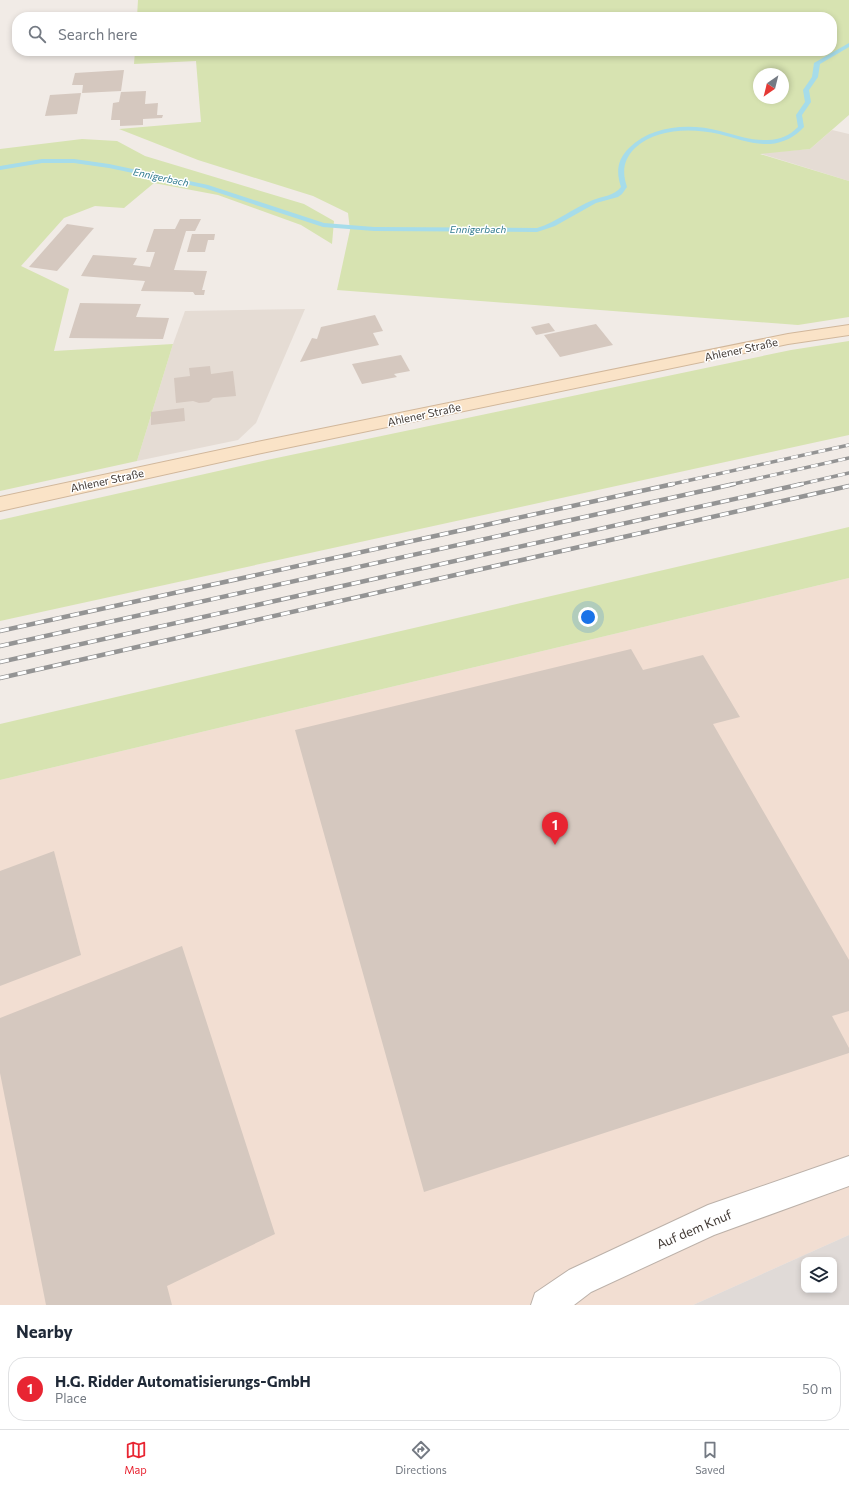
<!DOCTYPE html>
<meta charset="utf-8">
<style>
body{margin:0;font-family:Commissioner,sans-serif;background:#f2f2f3;color:#1f2937}
.controls{position:absolute;right:12px;bottom:12px;display:grid;overflow:hidden;border-radius:8px;box-shadow:0 2px 6px #0003}
.controls button{width:36px;height:36px;display:grid;place-items:center;padding:0;border:0;border-bottom:1px solid #e0e1e3;background:#fff;color:#1f2937;font:20px sans-serif}
.compass{position:absolute;left:753px;top:68px;width:36px;height:36px;border-radius:50%;background:#fff;box-shadow:0 2px 6px #0003;rotate:215deg}
.you{position:absolute;left:588px;top:617px;width:14px;height:14px;margin:-10px;border:3px solid #fff;border-radius:50%;background:#1a73e8;box-shadow:0 0 0 6px #1a73e833}
.badge{display:grid;place-items:center;width:26px;height:26px;border-radius:50%;background:#e82532;color:#fff;font-size:13px;font-weight:700}
.pin{position:absolute;translate:-50% -33px;filter:drop-shadow(0 1px 2px #0008)}
.pin::after{content:'';position:absolute;top:21px;width:14px;height:12px;background:inherit;clip-path:polygon(0 0,100% 0,50% 100%)}
.list{margin:0;padding:0;list-style:none}
h2{display:flex;justify-content:space-between;align-items:center;height:52px;margin:0;padding:0 16px;font-size:17px}
h2 small{font-size:13px;font-weight:400;color:#747a83}
.list li{display:grid;grid-template-columns:26px 1fr auto;gap:12px;align-items:center;box-sizing:border-box;height:64px;margin:0 8px 8px;padding:0 8px;border:1px solid #e0e1e3;border-radius:16px}
.list b{display:block;font-size:15px;white-space:nowrap}
.list p{margin:0;font-size:13px;white-space:nowrap;color:#747a83}
.list em{font-size:13px;font-style:normal;color:#747a83}
.icon{flex:none;width:22px;height:22px;fill:none;stroke:currentColor;stroke-width:2;stroke-linecap:round;stroke-linejoin:round}
.map{position:relative;flex:none;width:849px;height:1305px;overflow:hidden}
.search{position:absolute;background:#fff;box-shadow:0 2px 6px #0003;left:12px;right:12px;top:12px;height:44px;display:flex;align-items:center;gap:10px;box-sizing:border-box;padding:0 14px;border-radius:16px;color:#747a83;font-size:15px}
.sheet{height:124px;background:#fff}
nav{display:flex;justify-content:space-around;align-items:center;box-sizing:border-box;height:56px;border-top:1px solid #e0e1e3;background:#fff;font-size:11px;color:#747a83}
nav a{display:grid;justify-items:center;gap:2px}
nav .on{color:#e82532}
.map>svg:first-child{display:block}
.residential{fill:#e5dcd4}
.commercial{fill:#f2ded2}
.industrial{fill:#e0dad7;fill-rule:evenodd}
.green{fill:#d7e3b1;fill-rule:evenodd}
.lines{fill:none;stroke-linecap:round;stroke-linejoin:round}
.stream{fill:#a6dcea;fill-rule:evenodd}
.building{fill:#d5c8bf}
.minor-casing{stroke:#bcb1a9;stroke-width:2}
.secondary-casing{stroke:#d1b79b;stroke-width:2}
.minor{fill:#fff;fill-rule:evenodd}
.secondary{fill:#fae3c7;fill-rule:evenodd}
.rail-far1-casing{stroke:#949494;stroke-width:3.5}
.rail-casing{stroke:#949494;stroke-width:4.5}
.rail-far1{stroke:#fff;stroke-width:2.5;stroke-dasharray:7;stroke-linecap:butt}
.rail{stroke:#fff;stroke-width:3;stroke-dasharray:9;stroke-linecap:butt}
.labels{text-anchor:middle;dominant-baseline:central;stroke-width:3;stroke-linejoin:round;paint-order:stroke}
.far-water-label{font-size:10px;font-style:italic;fill:#327c90;stroke:#fff}
.street-label{font-size:11px;fill:#433b36;stroke:#fff}
.near-street-label{font-size:13px;fill:#433b36;stroke:#fff}
</style>
<div class="map">
<svg width="849" height="1305" viewBox="0 0 849 1305">
<rect width="100%" height="100%" fill="#f1ebe6"/>
<!-- residential -->
<g class="residential">
<polygon points="832,130 849,134 849,181 759,153 810,149"/>
<polygon points="305,309 256,423 238,440 137,461 173,344 185,311"/>
</g>
<!-- commercial -->
<polygon class="commercial" points="849,578 849,1235 693,1305 0,1305 0,780"/>
<!-- industrial -->
<path class="industrial" d="M 849,1235 L 849,1305 L 693,1305 ZM 804,1260 L 834,1260 L 834,1290 L 804,1290 Z"/>
<!-- green -->
<g class="green">
<path d="M 138,0 L 849,0 L 849,115 L 810,149 L 760,154 L 849,181 L 849,317 L 798,325 L 337,290 L 350,230 L 348,213 L 313,196 L 198,160 L 119,129 L 201,122 L 196,61 L 134,64 L 135,51 L 832,51 L 832,17 L 137,17 ZM 759,74 L 783,74 L 783,98 L 759,98 Z"/>
<polygon points="82,139 117,141 145,156 304,204 334,221 332,244 301,225 218,195 154,183 124,208 95,206 64,218 21,266 69,289 54,351 173,344 137,461 0,491 0,149"/>
<polygon points="849,341 849,435 0,621 0,520 267,460 791,350"/>
<polygon points="849,527 849,578 0,780 0,724"/>
</g>
<g class="lines">
<!-- stream -->
<path class="stream" d="M 849,43 L 849,47 L 820,64 L 818,77 L 809,90 L 811,102 L 802,115 L 804,127 C 795,137 783,143 770,144 C 752,145 736,138 719,134 C 691,128 657,128 635,148 C 623,160 622,172 627,187 L 622,194 L 618,197 L 596,203 L 555,226 L 537,232 L 374,231 L 323,227 L 204,188 L 109,168 L 74,163 L 42,163 L 0,170 L 0,166 L 42,159 L 74,159 L 109,164 L 208,185 L 324,223 L 374,227 L 537,228 C 557,222 573,208 593,200 C 603,196 614,196 621,187 C 616,172 617,160 629,148 C 652,125 690,123 720,131 C 736,135 752,141 768,140 C 780,140 790,135 798,127 L 796,115 L 805,102 L 803,90 L 812,77 L 814,63 Z"/>
</g>
<!-- building -->
<g class="building">
<polygon points="124,70 121,91 82,93 83,85 72,85 75,73"/>
<polygon points="146,91 145,104 158,103 157,115 163,115 162,118 143,119 143,125 120,126 120,120 111,120 113,103 119,102 121,92"/>
<polygon points="81,93 77,114 45,116 50,95"/>
<polygon points="180,219 201,219 195,231 186,231 174,270 207,271 202,290 205,290 204,295 195,295 193,292 141,291 145,281 81,276 93,255 137,258 133,265 150,267 155,252 146,252 154,229 175,229"/>
<polygon points="67,224 94,228 57,271 29,267"/>
<polygon points="192,234 215,234 214,240 208,240 205,252 187,252"/>
<polygon points="80,303 141,304 136,317 169,318 163,339 69,338"/>
<polygon points="375,315 383,331 373,333 379,345 300,362 312,338 317,339 321,327"/>
<polygon points="549,323 555,331 536,335 531,327"/>
<polygon points="596,324 613,345 560,357 544,335"/>
<polygon points="401,355 410,371 394,374 397,377 362,384 352,364"/>
<polygon points="210,366 211,374 233,371 236,396 213,398 209,402 199,403 193,401 176,403 174,378 190,376 189,368"/>
<polygon points="184,408 185,421 151,425 151,412"/>
<polygon points="631,649 643,670 703,655 740,717 713,724 849,960 849,1011 832,1016 849,1048 849,1053 424,1192 295,730"/>
<polygon points="54,851 81,955 0,986 0,871"/>
<polygon points="182,946 275,1234 167,1286 172,1305 46,1305 0,1073 0,1018"/>
</g>
<g class="lines">
<!-- minor casing -->
<g class="minor-casing">
<polygon id="minor" points="849,1156 849,1186 714,1235 591,1292 574,1305 531,1305 535,1293 569,1270 708,1205"/>
</g>
<!-- secondary casing -->
<g class="secondary-casing">
<polygon id="secondary" points="849,325 849,335 788,344 257,454 0,511 0,497 257,442 788,334"/>
</g>
<!-- minor -->
<use href="#minor" class="minor"/>
<!-- secondary -->
<use href="#secondary" class="secondary"/>
<!-- rail-far1 casing -->
<g class="rail-far1-casing">
<g id="rail-far1">
<polyline points="668,485 849,445"/>
<polyline points="729,485 849,458"/>
<polyline points="797,485 849,473"/>
</g>
</g>
<!-- rail casing -->
<g class="rail-casing">
<g id="rail">
<polyline points="0,631 673,484"/>
<polyline points="0,646 734,484"/>
<polyline points="0,662 802,484"/>
<polyline points="0,678 849,486"/>
</g>
</g>
<!-- rail-far1 -->
<use href="#rail-far1" class="rail-far1"/>
<!-- rail -->
<use href="#rail" class="rail"/>
</g>
<g class="labels">
<!-- far-water labels -->
<g class="far-water-label">
<text transform="translate(161 177) rotate(12)">Ennigerbach</text>
<text x="478" y="229">Ennigerbach</text>
</g>
<!-- street labels -->
<g class="street-label">
<text transform="translate(741 349) rotate(-12)">Ahlener Straße</text>
<text transform="translate(424 414) rotate(-12)">Ahlener Straße</text>
<text transform="translate(107 480) rotate(-12)">Ahlener Straße</text>
</g>
<!-- near-street labels -->
<g class="near-street-label">
<text transform="translate(694 1229) rotate(-23)">Auf dem Knuf</text>
</g>
</g>
</svg>
<div class="controls">
<button><svg class="icon" aria-label="layers" viewBox="0 0 24 24"><path d="M12 4l9 5-9 5-9-5zM3 14l9 5 9-5"/></svg></button>
</div>
<svg class="compass" viewBox="-18 -18 36 36"><path d="M0-13l5 13h-10z" fill="#e53935"/><path d="M0 13l5-13h-10z" fill="#747a83"/></svg>
<div class="you"></div>
<div class="pin badge" style="left:555px;top:845px">1</div>
<div class="search"><svg class="icon" aria-label="search" viewBox="0 0 24 24"><circle cx="10" cy="10" r="6"/><path d="M15 15l6 6"/></svg>Search here</div>
</div>
<section class="sheet">
<h2>Nearby<small></small></h2>
<ul class="list">
<li><span class="badge">1</span><div><b>H.G. Ridder Automatisierungs-GmbH</b><p>Place</p></div><em>50 m</em></li>
</ul>
</section>
<nav>
<a class="on"><svg class="icon" aria-label="map" viewBox="0 0 24 24"><path d="M3 6l6-2 6 2 6-2v14l-6 2-6-2-6 2zM9 4v14M15 6v14"/></svg>Map</a>
<a><svg class="icon" aria-label="directions" viewBox="0 0 24 24"><path d="M12 3l9 9-9 9-9-9zM9 14v-3h6M13 9l2 2-2 2"/></svg>Directions</a>
<a><svg class="icon" aria-label="saved" viewBox="0 0 24 24"><path d="M7 4h10v16l-5-4-5 4z"/></svg>Saved</a>
</nav>
